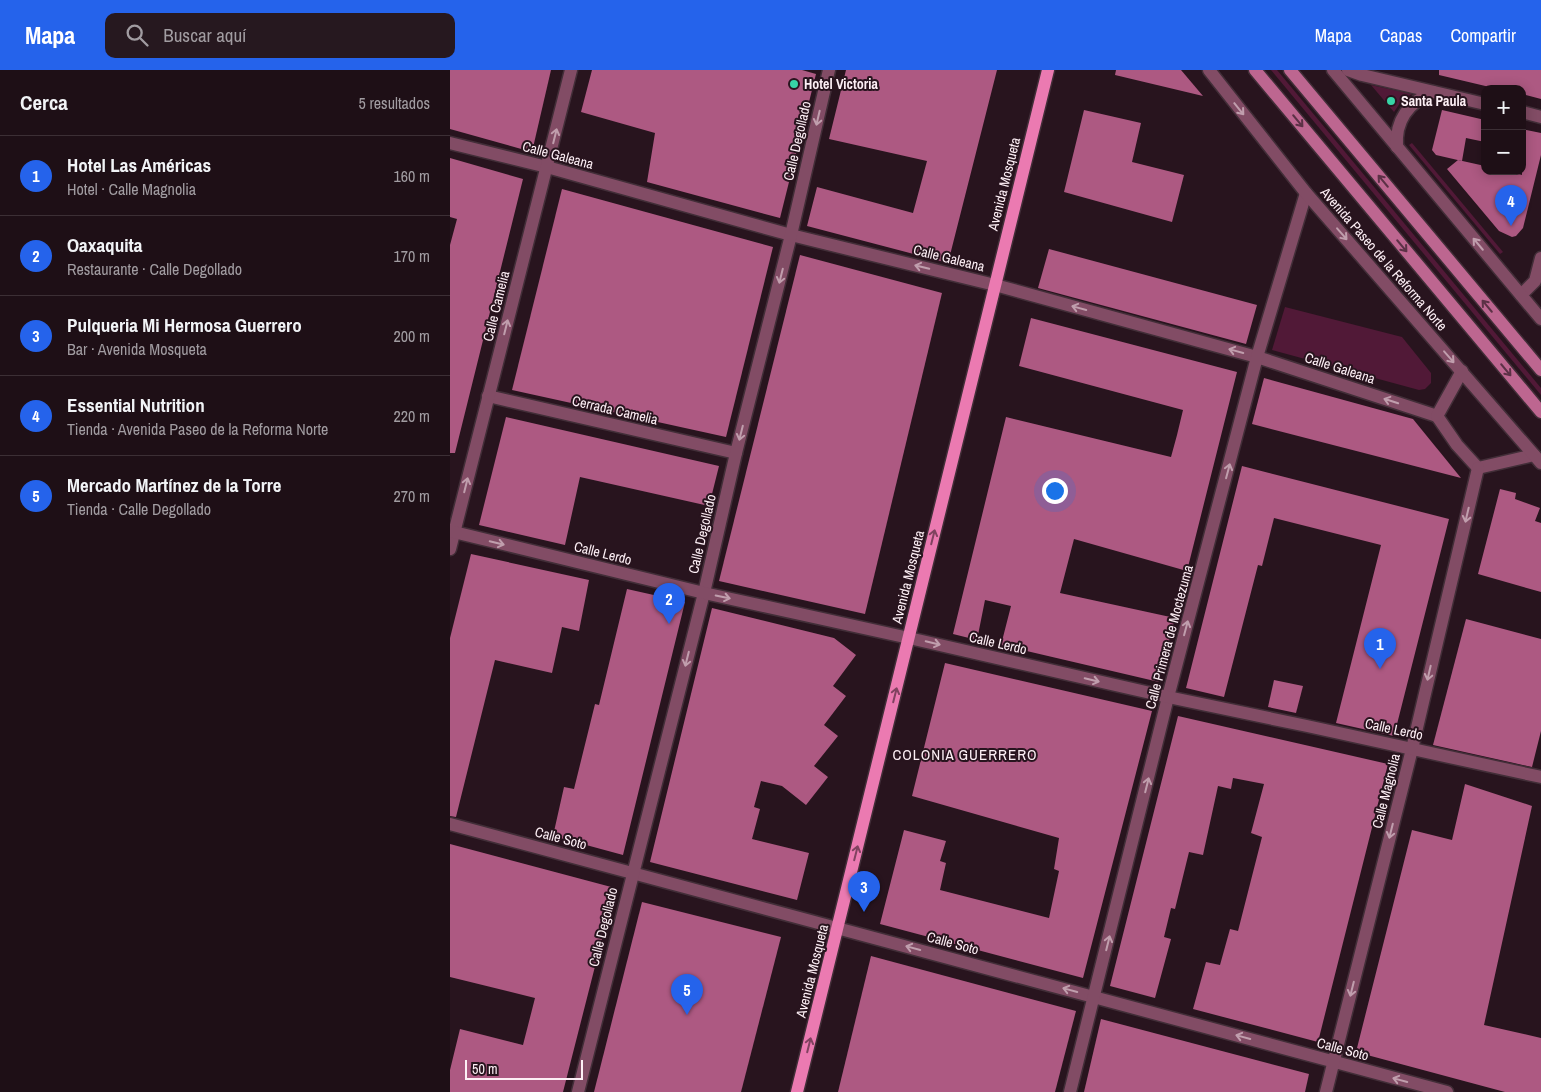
<!DOCTYPE html>
<html lang="es">
<meta charset="utf-8">
<style>
body{margin:0;font-family:"Archivo Narrow",sans-serif;background:#26181f;color:#f1f3f6}
.controls{position:absolute;right:15px;top:15px;display:grid;overflow:hidden;border-radius:10px;box-shadow:0 2px 12px #0003}
.controls button{width:45px;height:45px;display:grid;place-items:center;padding:0;border:0;border-bottom:1px solid #3c2f35;background:#1e0f16;color:#f1f3f6;font:25px sans-serif}
.scale{position:absolute;left:15px;bottom:12px;width:118px;box-sizing:border-box;padding-left:5px;border:2px solid #fdeff5;border-top:0;font-size:14px;line-height:18px;white-space:nowrap;color:#fdeff5;-webkit-text-stroke:4px #28141e;paint-order:stroke}
.you{position:absolute;left:604px;top:420px;width:18px;height:18px;margin:-12px;border:4px solid #fff;border-radius:50%;background:#1a73e8;box-shadow:0 0 0 8px #1a73e833}
.badge{display:grid;place-items:center;width:32px;height:32px;border-radius:50%;background:#2563eb;color:#fff;font-size:16px;font-weight:700}
.pin{position:absolute;translate:-50% -41px;filter:drop-shadow(0 1px 2px #0008)}
.pin::after{content:'';position:absolute;top:26px;width:18px;height:15px;background:inherit;clip-path:polygon(0 0,100% 0,50% 100%)}
.list{margin:0;padding:0;list-style:none}
h2{display:flex;justify-content:space-between;align-items:center;height:65px;margin:0;padding:0 20px;font-size:21px}
h2 small{font-size:16px;font-weight:400;color:#a19ca1}
.list li{display:grid;grid-template-columns:32px 1fr auto;gap:15px;align-items:center;box-sizing:border-box;height:80px;padding:0 20px;border-top:1px solid #3c2f35}
.list b{display:block;font-size:19px;white-space:nowrap}
.list p{margin:0;font-size:16px;white-space:nowrap;color:#a19ca1}
.list em{font-size:16px;font-style:normal;color:#a19ca1}
.icon{flex:none;width:28px;height:28px;fill:none;stroke:currentColor;stroke-width:2;stroke-linecap:round;stroke-linejoin:round}
.map{position:relative;flex:none;width:1091px;height:1022px;overflow:hidden}
header{display:flex;align-items:center;gap:30px;box-sizing:border-box;height:70px;padding:0 25px;background:#2563eb;color:#fff}
header strong{font-size:24px}
nav{display:flex;gap:28px;margin-inline-start:auto;font-size:18px}
.search{width:350px;height:45px;background:#26181f;display:flex;align-items:center;gap:12px;box-sizing:border-box;padding:0 18px;border-radius:10px;color:#a19ca1;font-size:19px}
main{display:flex}
aside{flex:1;background:#1e0f16}
.map>svg:first-child{display:block}
.green{fill:#511937}
.building{fill:#ad5982}
.lines{fill:none;stroke-linecap:round;stroke-linejoin:round}
.minor-casing{stroke:#422e38;stroke-width:15}
.tertiary-casing{stroke:#422e38;stroke-width:15}
.secondary-casing{stroke:#422e38;stroke-width:15}
.primary-casing{stroke:#422e38;stroke-width:15}
.minor{stroke:#824c65;stroke-width:12}
.tertiary{stroke:#824c65;stroke-width:12}
.secondary{stroke:#bd6690;stroke-width:12}
.primary{stroke:#eb7ab1;stroke-width:12}
.oneway{stroke:#c09ead}
.oneway2{stroke:#5c3146}
.oneway3{stroke:#804260}
.poi-dot{fill:#37d4a6;stroke:#28141e;stroke-width:2}
.labels{text-anchor:middle;dominant-baseline:central;stroke-width:4;stroke-linejoin:round;paint-order:stroke}
.poi-label{font-size:14px;font-weight:bold;fill:#fdeff5;stroke:#28141e;text-anchor:start}
.street-label{font-size:14px;fill:#fdeff5;stroke:#28141e}
.neighbourhood-label{font-size:15px;letter-spacing:1px;fill:#fdeff5;stroke:#28141e}
</style>
<header>
<strong>Mapa</strong>
<div class="search"><svg class="icon" aria-label="search" viewBox="0 0 24 24"><circle cx="10" cy="10" r="6"/><path d="M15 15l6 6"/></svg>Buscar aquí</div>
<nav><a>Mapa</a><a>Capas</a><a>Compartir</a></nav>
</header>
<main>
<aside>
<h2>Cerca<small>5 resultados</small></h2>
<ul class="list">
<li><span class="badge">1</span><div><b>Hotel Las Américas</b><p>Hotel · Calle Magnolia</p></div><em>160 m</em></li>
<li><span class="badge">2</span><div><b>Oaxaquita</b><p>Restaurante · Calle Degollado</p></div><em>170 m</em></li>
<li><span class="badge">3</span><div><b>Pulqueria Mi Hermosa Guerrero</b><p>Bar · Avenida Mosqueta</p></div><em>200 m</em></li>
<li><span class="badge">4</span><div><b>Essential Nutrition</b><p>Tienda · Avenida Paseo de la Reforma Norte</p></div><em>220 m</em></li>
<li><span class="badge">5</span><div><b>Mercado Martínez de la Torre</b><p>Tienda · Calle Degollado</p></div><em>270 m</em></li>
</ul>
</aside>
<div class="map">
<svg width="1091" height="1022" viewBox="0 0 1091 1022">
<rect width="100%" height="100%" fill="#28141e"/>
<!-- green -->
<g class="green">
<polygon points="821,0 827,0 1091,318 1091,325"/>
<polygon points="921,15 962,24 952,30 944,42"/>
<polygon points="962,73 1053,182 1050,184 959,75"/>
<polygon points="835,237 952,267 981,303 981,313 975,319 969,320 822,280"/>
</g>
<!-- building -->
<g class="building">
<polygon points="0,0 101,0 82,82 0,59"/>
<polygon points="142,0 352,0 366,4 330,148 197,112 205,63 131,42"/>
<polygon points="396,0 547,0 498,193 357,156 367,117 463,143 477,91 379,69"/>
<polygon points="666,0 731,0 753,26 665,5"/>
<polygon points="989,0 1091,0 1091,29 1072,24 1072,19 1048,19 989,5"/>
<polygon points="634,40 691,53 682,92 734,105 722,152 614,122"/>
<polygon points="992,40 1035,50 1035,72 1016,68 1012,91 986,85 982,80"/>
<polygon points="1072,59 1091,63 1091,85 1073,158 1066,166 1062,167 1049,161 997,99 1008,90 1035,96 1035,101 1057,101 1072,105"/>
<polygon points="0,88 73,109 5,383 0,383 0,175 7,149 0,147"/>
<polygon points="112,119 323,177 276,367 62,320"/>
<polygon points="599,179 807,235 796,274 588,218"/>
<polygon points="350,185 492,223 415,544 269,511"/>
<polygon points="581,248 787,302 737,501 624,469 610,523 725,548 709,612 551,575 561,536 535,530 527,570 503,564 556,347 721,387 727,365 733,340 569,296"/>
<polygon points="814,308 963,349 1011,408 802,354"/>
<polygon points="56,347 269,396 259,436 130,407 115,475 29,455"/>
<polygon points="792,396 999,449 944,666 886,653 931,475 824,448 812,496 808,495 774,627 736,618"/>
<polygon points="1050,419 1066,423 1065,429 1090,438 1085,451 1091,453 1091,522 1028,504"/>
<polygon points="21,484 139,510 129,561 112,557 102,603 45,590 6,747 0,746 0,568"/>
<polygon points="177,519 235,532 173,785 103,766 114,717 124,719 145,634 149,635"/>
<polygon points="262,538 384,568 406,585 383,616 396,626 374,655 388,666 364,696 378,707 356,735 332,716 311,711 304,737 310,739 302,769 359,783 347,830 200,792"/>
<polygon points="1016,549 1091,569 1091,661 1082,697 983,675"/>
<polygon points="495,593 702,641 633,908 430,854 454,760 496,771 490,791 496,793 490,820 599,848 609,801 604,799 609,768 462,726"/>
<polygon points="824,610 853,616 846,643 818,637"/>
<polygon points="728,646 938,694 868,972 743,939 756,892 770,895 780,859 788,861 812,767 801,763 814,714 783,708 781,719 768,716 753,785 739,782 725,839 721,838 714,867 721,869 705,928 660,916"/>
<polygon points="1015,714 1082,736 1034,955 1091,968 1091,1022 1055,1022 906,982 962,760 1002,770"/>
<polygon points="0,774 165,818 113,1022 0,1022 0,1000 10,959 73,975 85,928 0,907"/>
<polygon points="192,832 331,867 291,1022 144,1022"/>
<polygon points="421,886 626,941 605,1022 388,1022"/>
<polygon points="651,949 859,1004 855,1022 634,1022"/>
</g>
<g class="lines">
<!-- minor casing -->
<g class="minor-casing">
<g id="minor">
<polyline points="898,0 912,5 1035,34"/>
<polyline points="1072,42 1091,47"/>
<polyline points="0,73 97,97 341,165 545,215 807,287 987,346"/>
<polyline points="1071,225 1085,211 1091,188"/>
<polyline points="38,326 286,383"/>
<polyline points="987,346 1007,375 1028,398"/>
<polyline points="987,346 1012,301"/>
<polyline points="1028,398 1084,385"/>
<polyline points="0,479 121,0"/>
<polyline points="0,754 997,1022"/>
<polyline points="128,1022 254,523 286,383 341,165 379,0"/>
<polyline points="620,1022 718,627 807,287 856,123"/>
<polyline points="876,1022 962,679 1028,398"/>
</g>
</g>
<!-- tertiary casing -->
<g class="tertiary-casing">
<g id="tertiary">
<polyline points="759,0 856,123 1091,393"/>
<polyline points="883,0 1091,249"/>
<path d="M 947,77 C 945,50 959,32 983,22"/>
<polyline points="0,461 254,523 459,568 718,627 857,656 1091,707"/>
</g>
</g>
<!-- secondary casing -->
<g class="secondary-casing">
<g id="secondary">
<polyline points="805,0 1091,342"/>
<polyline points="840,0 1091,300"/>
</g>
</g>
<!-- primary casing -->
<g class="primary-casing">
<polyline id="primary" points="347,1022 598,0"/>
</g>
<!-- minor -->
<use href="#minor" class="minor"/>
<!-- tertiary -->
<use href="#tertiary" class="tertiary"/>
<!-- secondary -->
<use href="#secondary" class="secondary"/>
<!-- primary -->
<use href="#primary" class="primary"/>
</g>
<!-- one-way arrows -->
<defs><path id="oneway-shaft" d="M-6 0H5M1.5-3L5.5 0L1.5 3" fill="none" stroke-width="1.6" stroke-linecap="round" stroke-linejoin="round" transform="scale(1.25)"/></defs>
<g class="oneway">
<use href="#oneway-shaft" transform="translate(789 39) rotate(51)"/>
<use href="#oneway-shaft" transform="translate(368 48) rotate(103)"/>
<use href="#oneway-shaft" transform="translate(105 66) rotate(-76)"/>
<use href="#oneway-shaft" transform="translate(892 164) rotate(49)"/>
<use href="#oneway-shaft" transform="translate(1028 174) rotate(-130)"/>
<use href="#oneway-shaft" transform="translate(472 197) rotate(-166)"/>
<use href="#oneway-shaft" transform="translate(331 206) rotate(104)"/>
<use href="#oneway-shaft" transform="translate(629 238) rotate(-165)"/>
<use href="#oneway-shaft" transform="translate(56 257) rotate(-76)"/>
<use href="#oneway-shaft" transform="translate(786 281) rotate(-165)"/>
<use href="#oneway-shaft" transform="translate(999 287) rotate(49)"/>
<use href="#oneway-shaft" transform="translate(941 331) rotate(-162)"/>
<use href="#oneway-shaft" transform="translate(291 363) rotate(104)"/>
<use href="#oneway-shaft" transform="translate(778 401) rotate(-75)"/>
<use href="#oneway-shaft" transform="translate(16 415) rotate(-76)"/>
<use href="#oneway-shaft" transform="translate(1017 445) rotate(103)"/>
<use href="#oneway-shaft" transform="translate(47 473) rotate(14)"/>
<use href="#oneway-shaft" transform="translate(273 527) rotate(12)"/>
<use href="#oneway-shaft" transform="translate(736 558) rotate(-75)"/>
<use href="#oneway-shaft" transform="translate(483 573) rotate(13)"/>
<use href="#oneway-shaft" transform="translate(237 589) rotate(104)"/>
<use href="#oneway-shaft" transform="translate(979 603) rotate(103)"/>
<use href="#oneway-shaft" transform="translate(642 610) rotate(13)"/>
<use href="#oneway-shaft" transform="translate(697 715) rotate(-76)"/>
<use href="#oneway-shaft" transform="translate(941 761) rotate(104)"/>
<use href="#oneway-shaft" transform="translate(658 873) rotate(-76)"/>
<use href="#oneway-shaft" transform="translate(463 878) rotate(-165)"/>
<use href="#oneway-shaft" transform="translate(902 919) rotate(104)"/>
<use href="#oneway-shaft" transform="translate(620 920) rotate(-165)"/>
<use href="#oneway-shaft" transform="translate(793 967) rotate(-165)"/>
<use href="#oneway-shaft" transform="translate(950 1010) rotate(-165)"/>
</g>
<g class="oneway2">
<use href="#oneway-shaft" transform="translate(848 51) rotate(50)"/>
<use href="#oneway-shaft" transform="translate(933 111) rotate(-130)"/>
<use href="#oneway-shaft" transform="translate(952 176) rotate(50)"/>
<use href="#oneway-shaft" transform="translate(1037 236) rotate(-130)"/>
<use href="#oneway-shaft" transform="translate(1056 300) rotate(50)"/>
</g>
<g class="oneway3">
<use href="#oneway-shaft" transform="translate(483 467) rotate(-76)"/>
<use href="#oneway-shaft" transform="translate(445 625) rotate(-76)"/>
<use href="#oneway-shaft" transform="translate(406 783) rotate(-76)"/>
<use href="#oneway-shaft" transform="translate(359 975) rotate(-76)"/>
</g>
<!-- markers -->
<g class="poi-dot">
<circle cx="344" cy="14" r="5"/>
<circle cx="941" cy="31" r="5"/>
</g>
<g class="labels">
<!-- poi labels -->
<g class="poi-label">
<text x="354" y="14">Hotel Victoria</text>
<text x="951" y="31">Santa Paula</text>
</g>
<!-- street labels -->
<g class="street-label">
<text transform="translate(347 71) rotate(-77)">Calle Degollado</text>
<text transform="translate(108 85) rotate(15)">Calle Galeana</text>
<text transform="translate(554 114) rotate(-76)">Avenida Mosqueta</text>
<text transform="translate(499 188) rotate(14)">Calle Galeana</text>
<text transform="translate(934 189) rotate(49)">Avenida Paseo de la Reforma Norte</text>
<text transform="translate(46 236) rotate(-76)">Calle Camelia</text>
<text transform="translate(890 298) rotate(18)">Calle Galeana</text>
<text transform="translate(165 340) rotate(13)">Cerrada Camelia</text>
<text transform="translate(252 464) rotate(-77)">Calle Degollado</text>
<text transform="translate(153 483) rotate(14)">Calle Lerdo</text>
<text transform="translate(458 507) rotate(-76)">Avenida Mosqueta</text>
<text transform="translate(719 567) rotate(-75)">Calle Primera de Moctezuma</text>
<text transform="translate(548 573) rotate(13)">Calle Lerdo</text>
<text transform="translate(944 659) rotate(12)">Calle Lerdo</text>
<text transform="translate(936 721) rotate(-76)">Calle Magnolia</text>
<text transform="translate(111 768) rotate(15)">Calle Soto</text>
<text transform="translate(153 857) rotate(-76)">Calle Degollado</text>
<text transform="translate(503 873) rotate(15)">Calle Soto</text>
<text transform="translate(362 901) rotate(-76)">Avenida Mosqueta</text>
<text transform="translate(893 979) rotate(15)">Calle Soto</text>
</g>
<!-- neighbourhood labels -->
<g class="neighbourhood-label">
<text x="515" y="684">COLONIA GUERRERO</text>
</g>
</g>
</svg>
<div class="controls">
<button>+</button>
<button>−</button>
</div>
<div class="scale">50 m</div>
<div class="you"></div>
<div class="pin badge" style="left:930px;top:599px">1</div>
<div class="pin badge" style="left:219px;top:554px">2</div>
<div class="pin badge" style="left:414px;top:842px">3</div>
<div class="pin badge" style="left:1061px;top:156px">4</div>
<div class="pin badge" style="left:237px;top:945px">5</div>
</div>
</main>
